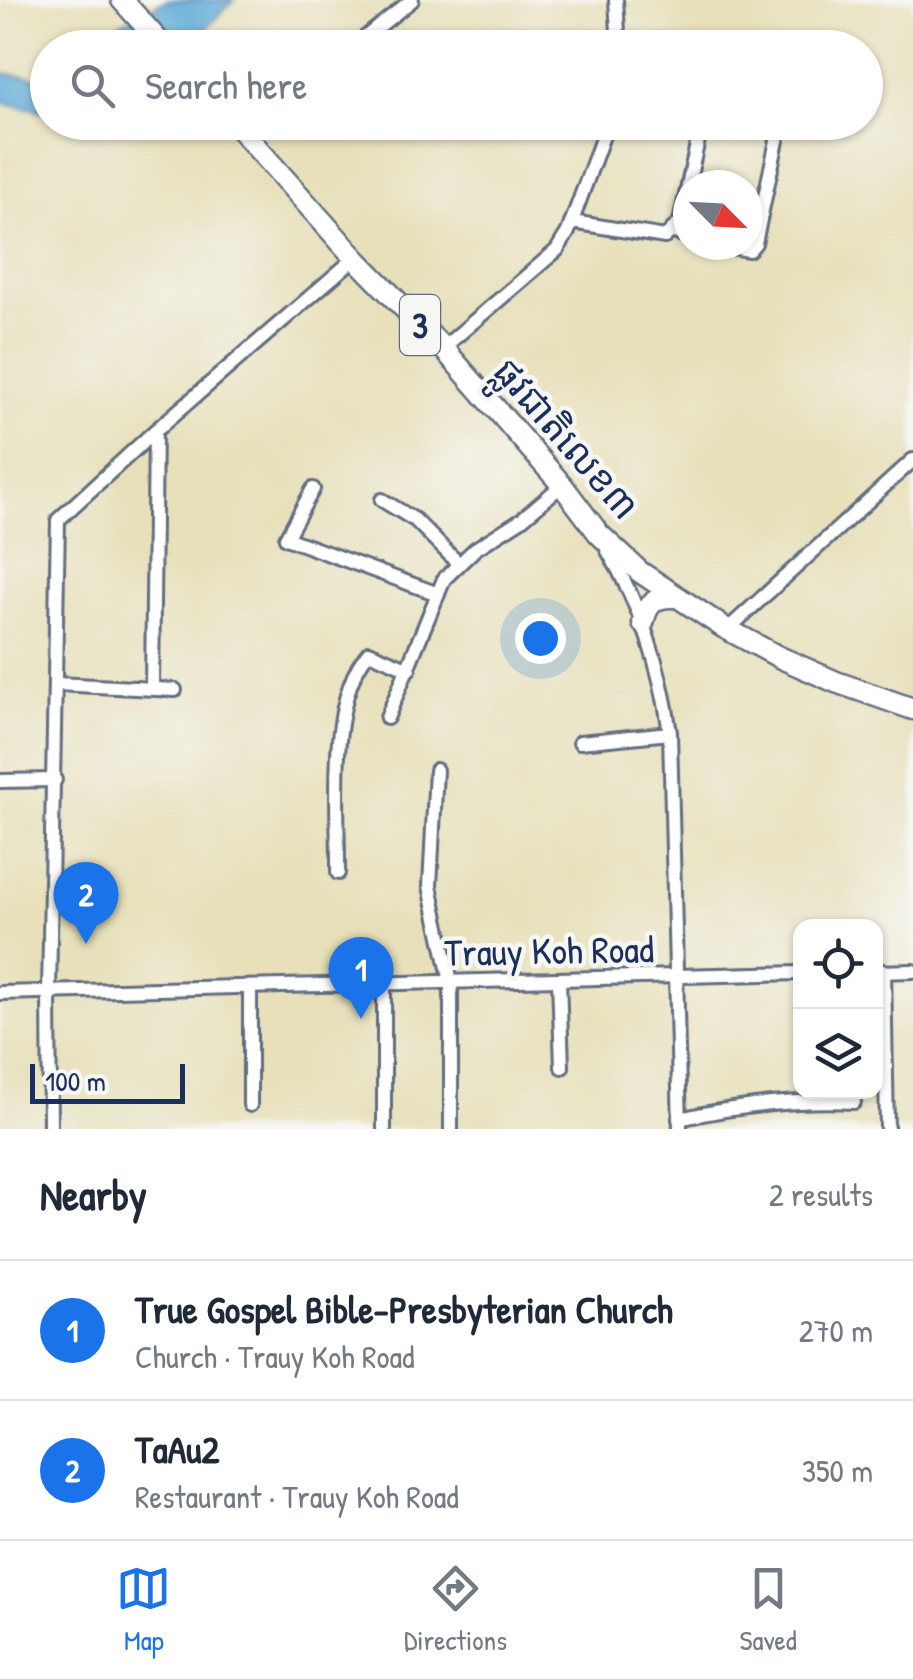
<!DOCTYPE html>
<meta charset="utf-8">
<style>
body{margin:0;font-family:"Patrick Hand","Noto Sans Khmer",sans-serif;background:#f2f2f3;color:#1f2937}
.controls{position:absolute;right:30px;bottom:30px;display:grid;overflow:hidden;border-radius:20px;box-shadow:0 2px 8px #0004}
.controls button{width:90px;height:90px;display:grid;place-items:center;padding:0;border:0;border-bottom:2px solid #e0e1e3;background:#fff;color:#1f2937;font:50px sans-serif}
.compass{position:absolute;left:673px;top:170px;width:90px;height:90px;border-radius:50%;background:#fff;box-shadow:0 2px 8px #0004;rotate:114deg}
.scale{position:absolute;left:30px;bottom:25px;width:155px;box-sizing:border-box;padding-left:10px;border:5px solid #1b2f5e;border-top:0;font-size:28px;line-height:35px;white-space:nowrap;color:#1b2f5e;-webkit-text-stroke:8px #f6f6f2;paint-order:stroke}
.you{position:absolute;left:540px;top:638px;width:35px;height:35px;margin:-25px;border:8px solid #fff;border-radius:50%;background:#1a73e8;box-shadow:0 0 0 15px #1a73e833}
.badge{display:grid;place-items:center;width:65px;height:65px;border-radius:50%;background:#1a73e8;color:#fff;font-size:32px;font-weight:700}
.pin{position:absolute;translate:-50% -82px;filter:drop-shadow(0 2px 5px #0008)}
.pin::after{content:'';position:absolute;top:52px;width:35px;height:30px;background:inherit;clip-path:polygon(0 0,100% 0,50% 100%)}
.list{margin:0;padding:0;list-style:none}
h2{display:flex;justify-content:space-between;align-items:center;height:130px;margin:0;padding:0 40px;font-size:42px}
h2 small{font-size:32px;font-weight:400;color:#747a83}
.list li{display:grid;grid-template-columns:65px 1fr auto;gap:30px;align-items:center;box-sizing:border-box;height:140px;padding:0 40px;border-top:2px solid #e0e1e3}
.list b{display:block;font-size:38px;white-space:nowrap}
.list p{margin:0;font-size:32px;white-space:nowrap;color:#747a83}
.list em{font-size:32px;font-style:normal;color:#747a83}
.icon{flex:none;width:55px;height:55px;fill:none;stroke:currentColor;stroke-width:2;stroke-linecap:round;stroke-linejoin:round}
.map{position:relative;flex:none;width:913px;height:1129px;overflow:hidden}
.search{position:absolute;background:#fff;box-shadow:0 2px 8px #0004;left:30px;right:30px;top:30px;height:110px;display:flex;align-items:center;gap:25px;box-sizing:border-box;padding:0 35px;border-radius:55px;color:#747a83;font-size:38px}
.sheet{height:410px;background:#fff}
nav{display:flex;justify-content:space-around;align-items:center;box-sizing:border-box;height:140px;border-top:2px solid #e0e1e3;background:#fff;font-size:28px;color:#747a83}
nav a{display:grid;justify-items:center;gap:5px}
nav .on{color:#1a73e8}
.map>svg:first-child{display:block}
.water{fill:#5ca9d5;stroke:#3c6c9a;stroke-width:2.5}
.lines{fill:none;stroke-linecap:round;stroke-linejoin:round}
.minor-casing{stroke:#626d7e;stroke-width:18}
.highway-casing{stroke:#626d7e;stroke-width:25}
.minor{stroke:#fff;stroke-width:12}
.highway{stroke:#fff;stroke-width:20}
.labels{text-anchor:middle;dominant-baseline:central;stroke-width:9;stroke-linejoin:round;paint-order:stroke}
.shield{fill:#f6f6f2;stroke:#5d6b8a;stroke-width:2.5}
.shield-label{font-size:35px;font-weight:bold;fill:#1b2f5e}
.street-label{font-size:38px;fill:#1b2f5e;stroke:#f6f6f2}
</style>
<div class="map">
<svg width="913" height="1129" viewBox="0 0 913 1129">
<rect width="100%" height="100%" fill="#f6f6f2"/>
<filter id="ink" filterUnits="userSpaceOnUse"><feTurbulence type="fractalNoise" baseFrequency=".01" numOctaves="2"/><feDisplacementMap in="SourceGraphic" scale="20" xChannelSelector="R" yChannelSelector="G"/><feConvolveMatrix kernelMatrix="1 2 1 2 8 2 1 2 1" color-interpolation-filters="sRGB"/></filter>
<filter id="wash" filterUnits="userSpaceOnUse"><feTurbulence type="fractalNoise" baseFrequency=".0048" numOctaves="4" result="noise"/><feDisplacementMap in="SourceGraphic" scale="40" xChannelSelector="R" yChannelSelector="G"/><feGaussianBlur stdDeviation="2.25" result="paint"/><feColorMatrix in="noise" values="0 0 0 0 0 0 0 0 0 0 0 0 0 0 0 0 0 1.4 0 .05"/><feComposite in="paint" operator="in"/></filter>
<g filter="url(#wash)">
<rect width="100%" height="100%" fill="#e7e0ba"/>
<!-- water -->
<g class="water">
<polygon points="167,0 234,0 203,31 184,30 157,47 80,48 89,35 110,29"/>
<polygon points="0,73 47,79 47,112 0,102"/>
</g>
</g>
<g filter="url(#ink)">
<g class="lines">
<!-- minor casing -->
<g class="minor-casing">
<g id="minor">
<polyline points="616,0 619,48"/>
<polyline points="352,48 412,0"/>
<polyline points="248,137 265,122"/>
<polyline points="688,185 702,122"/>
<polyline points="572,222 665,237 680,222 688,186"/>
<polyline points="673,232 688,236"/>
<polyline points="719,245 749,250 755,243 781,122"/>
<polyline points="443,348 557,250 568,232 608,122"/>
<polyline points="313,489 286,538 438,594"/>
<polyline points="382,500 415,520 459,564"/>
<path d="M 607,549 C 641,607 661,667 670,733 L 680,1129"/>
<polyline points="727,630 913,460"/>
<polyline points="56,684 175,690"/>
<polyline points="152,687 155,431"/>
<polyline points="387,718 444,579 475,549 522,519 562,485"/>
<polyline points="580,742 670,733"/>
<polyline points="436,770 430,886 451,982 451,1129"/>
<polyline points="0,781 55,780"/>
<path d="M 338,873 C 339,810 326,700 369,652 L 409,669"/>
<polyline points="884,971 887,1129"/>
<polyline points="876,972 913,971"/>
<polyline points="559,979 562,1067"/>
<polyline points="384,984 384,1129"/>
<polyline points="0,993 800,973"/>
<polyline points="250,1105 250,987"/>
<path d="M 679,1119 C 738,1106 794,1099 854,1102"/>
<polyline points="50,1129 49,992 58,520 155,431 355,258"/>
</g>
</g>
<!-- highway casing -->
<g class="highway-casing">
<g id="highway">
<polyline points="122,0 165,48"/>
<polyline points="234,122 355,258 443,348 562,485 599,534 640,572 723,627 779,657 836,682 913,709"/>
<path d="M 643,623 C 647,605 654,596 674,597"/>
</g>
</g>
<!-- minor -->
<use href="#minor" class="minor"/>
<!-- highway -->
<use href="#highway" class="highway"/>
</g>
</g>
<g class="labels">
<!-- shield labels -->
<rect class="shield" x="400" y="295" width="40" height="60" rx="8"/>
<g class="shield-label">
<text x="420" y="325">3</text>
</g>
<!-- street labels -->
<g class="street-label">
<text transform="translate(567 438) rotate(49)">ផ្លូវជាតិលេខ៣</text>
<text transform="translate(549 950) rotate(-1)">Trauy Koh Road</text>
</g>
</g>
</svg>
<div class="controls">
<button><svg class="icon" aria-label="locate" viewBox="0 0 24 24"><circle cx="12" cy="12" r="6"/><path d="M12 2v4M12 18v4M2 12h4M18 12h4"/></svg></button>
<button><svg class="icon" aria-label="layers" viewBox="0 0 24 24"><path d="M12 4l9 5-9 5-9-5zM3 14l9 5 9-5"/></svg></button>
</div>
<svg class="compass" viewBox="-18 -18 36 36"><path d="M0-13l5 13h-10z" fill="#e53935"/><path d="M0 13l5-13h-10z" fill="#747a83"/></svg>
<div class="scale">100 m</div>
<div class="you"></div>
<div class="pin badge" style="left:361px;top:1019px">1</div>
<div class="pin badge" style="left:86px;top:944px">2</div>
<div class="search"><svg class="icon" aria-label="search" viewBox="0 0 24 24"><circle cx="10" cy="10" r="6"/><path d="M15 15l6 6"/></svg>Search here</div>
</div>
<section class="sheet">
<h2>Nearby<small>2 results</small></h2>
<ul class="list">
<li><span class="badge">1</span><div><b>True Gospel Bible-Presbyterian Church</b><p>Church · Trauy Koh Road</p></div><em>270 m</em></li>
<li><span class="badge">2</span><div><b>TaAu2</b><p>Restaurant · Trauy Koh Road</p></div><em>350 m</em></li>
</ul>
</section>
<nav>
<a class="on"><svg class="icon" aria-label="map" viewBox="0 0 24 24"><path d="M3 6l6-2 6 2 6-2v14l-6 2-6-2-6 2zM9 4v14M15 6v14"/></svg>Map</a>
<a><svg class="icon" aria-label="directions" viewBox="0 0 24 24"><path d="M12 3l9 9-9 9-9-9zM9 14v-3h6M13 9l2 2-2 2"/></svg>Directions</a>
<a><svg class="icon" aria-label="saved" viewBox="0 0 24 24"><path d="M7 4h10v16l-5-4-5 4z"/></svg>Saved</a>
</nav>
